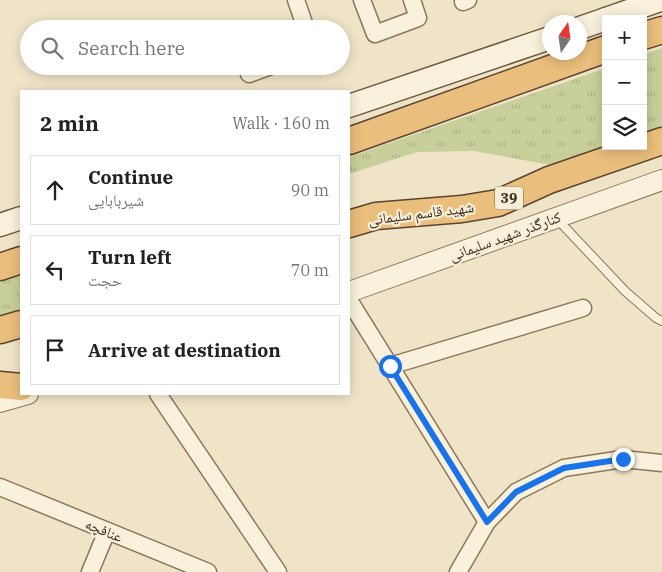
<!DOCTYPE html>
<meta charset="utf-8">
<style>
body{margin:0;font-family:"IBM Plex Serif","Noto Naskh Arabic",serif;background:#f6f6f6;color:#222}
.controls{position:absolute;right:15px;top:15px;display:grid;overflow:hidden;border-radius:0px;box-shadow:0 2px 12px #0003}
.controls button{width:45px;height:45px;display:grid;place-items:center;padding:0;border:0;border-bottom:1px solid #e0e0e0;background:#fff;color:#222;font:25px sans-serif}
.compass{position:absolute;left:542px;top:15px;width:45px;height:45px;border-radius:50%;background:#fff;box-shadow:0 2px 12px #0003;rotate:13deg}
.stop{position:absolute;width:15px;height:15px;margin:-11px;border:4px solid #1a73e8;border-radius:50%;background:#fff}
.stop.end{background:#1a73e8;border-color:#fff;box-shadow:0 1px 5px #0008}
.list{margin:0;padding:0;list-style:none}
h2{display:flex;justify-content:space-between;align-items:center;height:65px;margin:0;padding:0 20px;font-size:21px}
h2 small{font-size:16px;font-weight:400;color:#767676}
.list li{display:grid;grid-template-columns:32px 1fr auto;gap:15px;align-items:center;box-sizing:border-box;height:70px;margin:0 10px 10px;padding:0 10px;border:1px solid #e0e0e0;border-radius:0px}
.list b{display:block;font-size:19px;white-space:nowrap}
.list p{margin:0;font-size:16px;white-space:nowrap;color:#767676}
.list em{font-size:16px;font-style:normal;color:#767676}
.icon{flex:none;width:28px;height:28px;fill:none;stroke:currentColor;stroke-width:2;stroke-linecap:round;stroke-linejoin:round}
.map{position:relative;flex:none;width:662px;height:572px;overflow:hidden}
.search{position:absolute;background:#fff;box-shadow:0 2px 12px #0003;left:20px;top:20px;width:330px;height:55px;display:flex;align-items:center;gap:12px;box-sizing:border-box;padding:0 18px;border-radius:28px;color:#767676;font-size:19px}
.panel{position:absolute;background:#fff;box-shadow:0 2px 12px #0003;left:20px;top:90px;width:330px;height:305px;border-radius:0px}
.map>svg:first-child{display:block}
.grass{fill:url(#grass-tufts)}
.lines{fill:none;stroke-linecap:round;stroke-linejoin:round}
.service-casing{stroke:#8d765c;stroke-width:10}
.minor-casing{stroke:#8d765c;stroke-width:19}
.tertiary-casing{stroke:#8d765c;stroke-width:22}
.secondary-casing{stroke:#6f573f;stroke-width:25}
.trunk-casing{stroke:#5b4430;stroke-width:29}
.service{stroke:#faf1dc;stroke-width:8}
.minor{stroke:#faf1dc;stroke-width:16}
.tertiary{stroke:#faf1dc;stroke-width:20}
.secondary{stroke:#faf1dc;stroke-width:22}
.trunk{stroke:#eabe7c;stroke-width:26}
.route{stroke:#1a73e8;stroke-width:6}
.labels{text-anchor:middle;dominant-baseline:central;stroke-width:4.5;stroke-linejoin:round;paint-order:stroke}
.shield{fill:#f7eed8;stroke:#756857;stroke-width:1}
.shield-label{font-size:14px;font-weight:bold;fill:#3d2e20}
.street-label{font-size:15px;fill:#3d2e20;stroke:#f7eed8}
</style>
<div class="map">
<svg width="662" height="572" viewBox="0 0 662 572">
<defs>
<pattern id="grass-tufts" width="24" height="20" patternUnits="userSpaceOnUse" patternTransform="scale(1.25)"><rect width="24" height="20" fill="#c9cf9b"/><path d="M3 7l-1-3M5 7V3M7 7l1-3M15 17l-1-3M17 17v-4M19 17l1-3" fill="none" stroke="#aeb285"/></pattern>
</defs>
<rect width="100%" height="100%" fill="#f0e4c8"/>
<!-- grass -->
<g class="grass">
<polygon points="662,48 662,132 643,139 643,55"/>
<polygon points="606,68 606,146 622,146 561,167 474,151 417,152 349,174 349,157"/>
<polygon points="21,274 21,310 0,317 0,282"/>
</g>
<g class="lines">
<!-- service casing -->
<g class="service-casing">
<polyline id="service" points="558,220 625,291 656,318 662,321"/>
</g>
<!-- minor casing -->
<g class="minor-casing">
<g id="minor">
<polyline points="296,0 306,29"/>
<polyline points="362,0 375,34 418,18 412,0"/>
<polyline points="463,0 463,2 468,0"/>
<polyline points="249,74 271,66"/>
<polyline points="349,300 487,522"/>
<polyline points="390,366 583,308"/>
<polyline points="158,394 278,572"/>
<polyline points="0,487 208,572"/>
<polyline points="90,572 107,531"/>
<polyline points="458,572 487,522 516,492 564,468 623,459 662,463"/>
</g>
</g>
<!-- tertiary casing -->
<g class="tertiary-casing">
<g id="tertiary">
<polyline points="349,292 662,180"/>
<polyline points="0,402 28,394"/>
</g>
</g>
<!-- secondary casing -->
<g class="secondary-casing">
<g id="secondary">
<polyline points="606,19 660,0"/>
<polyline points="580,28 606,19"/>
<polyline points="349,106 550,38"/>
<polyline points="0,225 21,218"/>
</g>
</g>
<!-- trunk casing -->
<g class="trunk-casing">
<g id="trunk">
<polyline points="643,36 662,30"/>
<polyline points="349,141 606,49"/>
<polyline points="349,224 376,216 462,209 498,203 549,180 662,141"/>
<polyline points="0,267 21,260"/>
<polyline points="0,330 21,324"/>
<polyline points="0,385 21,387"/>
</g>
</g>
<!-- service -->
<use href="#service" class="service"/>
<!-- minor -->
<use href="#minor" class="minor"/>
<!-- tertiary -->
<use href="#tertiary" class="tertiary"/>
<!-- secondary -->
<use href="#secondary" class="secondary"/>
<!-- trunk -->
<use href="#trunk" class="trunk"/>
</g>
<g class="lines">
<!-- route -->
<polyline class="route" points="390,366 487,522 516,492 564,468 623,459"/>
</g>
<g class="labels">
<!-- shield labels -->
<rect class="shield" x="495" y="186.5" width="28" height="23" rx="4"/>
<g class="shield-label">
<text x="509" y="198">39</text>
</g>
<!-- street labels -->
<g class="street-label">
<text transform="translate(421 213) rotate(-7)">شهید قاسم سلیمانی</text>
<text transform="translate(505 236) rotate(-20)">کنارگذر شهید سلیمانی</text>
<text transform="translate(104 530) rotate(22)">عنافچه</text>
</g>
</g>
</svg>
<div class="controls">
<button>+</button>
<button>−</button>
<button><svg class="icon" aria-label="layers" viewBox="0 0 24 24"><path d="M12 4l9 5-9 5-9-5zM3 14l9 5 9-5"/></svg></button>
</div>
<svg class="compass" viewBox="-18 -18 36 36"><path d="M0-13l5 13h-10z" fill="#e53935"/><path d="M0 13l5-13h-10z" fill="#767676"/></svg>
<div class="stop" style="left:390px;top:366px"></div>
<div class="stop end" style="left:623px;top:459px"></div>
<div class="search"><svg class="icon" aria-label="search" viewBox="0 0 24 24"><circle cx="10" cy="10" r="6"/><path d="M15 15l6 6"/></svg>Search here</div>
<section class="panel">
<h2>2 min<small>Walk · 160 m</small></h2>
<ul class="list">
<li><svg class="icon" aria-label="ahead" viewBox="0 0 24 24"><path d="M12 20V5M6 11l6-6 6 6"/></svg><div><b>Continue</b><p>شیربابایی</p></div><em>90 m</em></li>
<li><svg class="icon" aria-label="left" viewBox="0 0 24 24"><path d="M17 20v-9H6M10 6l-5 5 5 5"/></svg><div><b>Turn left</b><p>حجت</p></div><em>70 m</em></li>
<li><svg class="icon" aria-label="arrive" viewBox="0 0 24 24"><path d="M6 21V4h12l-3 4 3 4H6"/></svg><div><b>Arrive at destination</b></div></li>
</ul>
</section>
</div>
